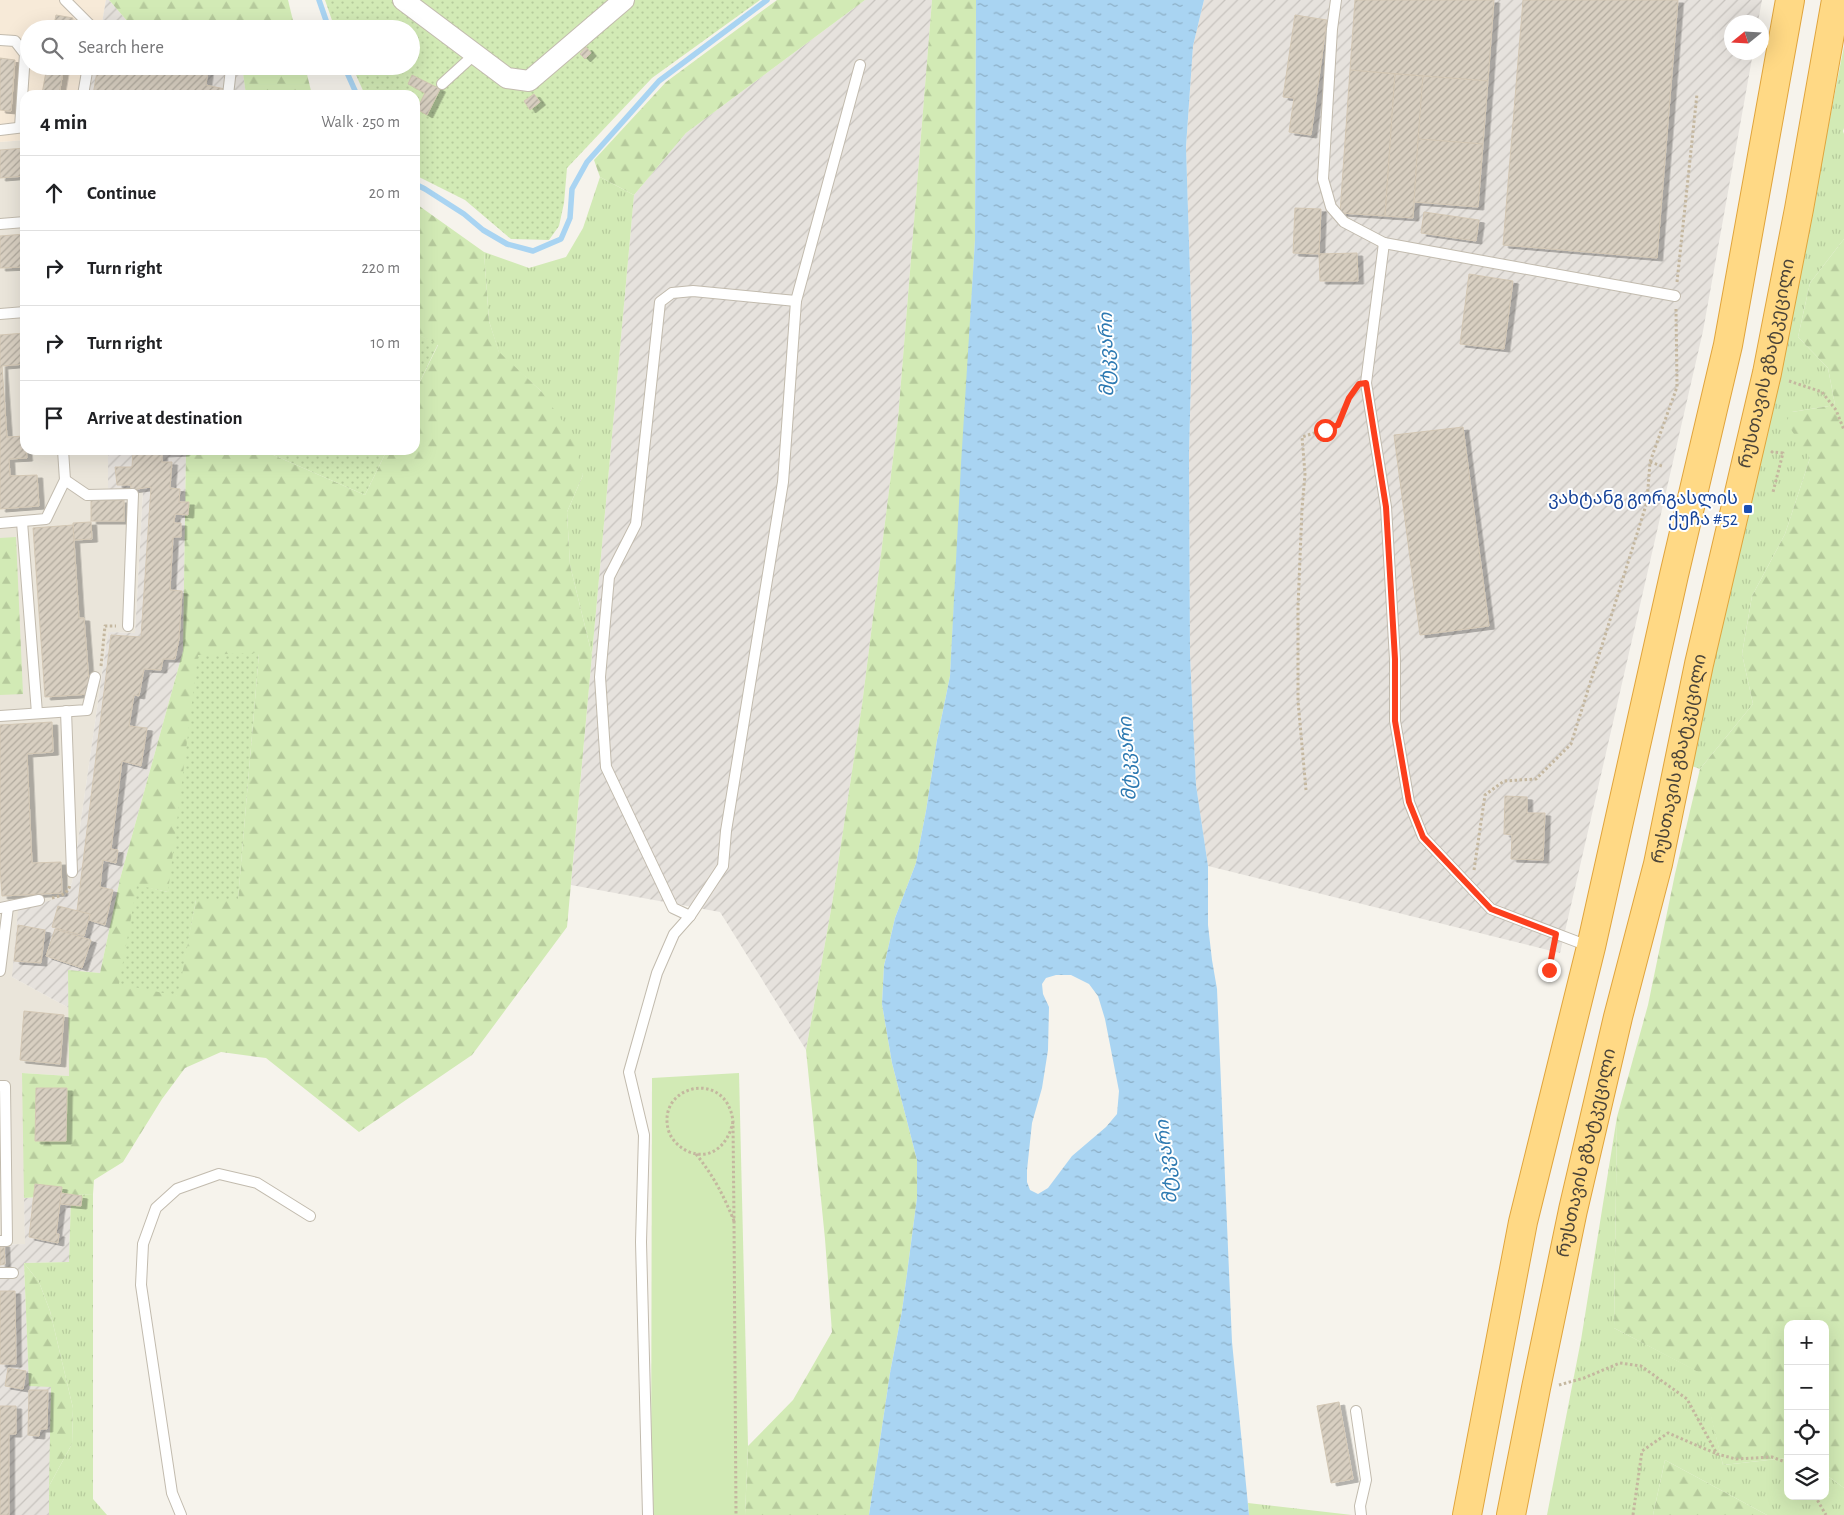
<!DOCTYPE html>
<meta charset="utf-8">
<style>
body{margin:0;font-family:"Alegreya Sans","Noto Sans Georgian",sans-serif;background:#f6f6f6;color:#202124}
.controls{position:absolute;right:15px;bottom:15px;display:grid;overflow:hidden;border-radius:10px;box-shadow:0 5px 20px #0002}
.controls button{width:45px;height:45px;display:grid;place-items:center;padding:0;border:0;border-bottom:1px solid #e0e0e0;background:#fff;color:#202124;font:25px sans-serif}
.compass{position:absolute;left:1724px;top:15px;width:45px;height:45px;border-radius:50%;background:#fff;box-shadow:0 5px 20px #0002;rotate:252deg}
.stop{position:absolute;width:15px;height:15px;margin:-11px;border:4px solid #fc3f1d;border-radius:50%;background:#fff}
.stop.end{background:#fc3f1d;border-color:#fff;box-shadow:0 1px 5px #0008}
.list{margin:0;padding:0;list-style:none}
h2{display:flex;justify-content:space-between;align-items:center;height:65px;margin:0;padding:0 20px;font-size:21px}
h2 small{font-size:16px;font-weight:400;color:#757577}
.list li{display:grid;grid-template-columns:32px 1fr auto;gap:15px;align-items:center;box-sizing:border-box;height:75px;padding:0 20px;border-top:1px solid #e0e0e0}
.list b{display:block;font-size:19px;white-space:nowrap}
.list em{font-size:16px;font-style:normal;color:#757577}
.icon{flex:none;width:28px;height:28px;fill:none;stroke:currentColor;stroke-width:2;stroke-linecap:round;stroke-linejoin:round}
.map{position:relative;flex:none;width:1844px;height:1515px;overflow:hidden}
.search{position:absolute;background:#fff;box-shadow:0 5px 20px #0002;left:20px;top:20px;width:400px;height:55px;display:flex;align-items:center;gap:12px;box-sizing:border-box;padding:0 18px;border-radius:28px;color:#757577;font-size:19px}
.panel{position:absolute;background:#fff;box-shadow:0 5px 20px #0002;left:20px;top:90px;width:400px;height:365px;border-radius:15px}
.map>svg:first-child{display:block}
.residential{fill:#eae5da}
.commercial{fill:#f7ead8}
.industrial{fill:url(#industrial-furrows)}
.grass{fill:url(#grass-tufts)}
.forest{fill:url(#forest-firs);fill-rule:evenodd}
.park{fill:#d2eab5}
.garden{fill:url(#garden-dots)}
.water{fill:url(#water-ripples);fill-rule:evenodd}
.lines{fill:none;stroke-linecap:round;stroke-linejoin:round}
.stream{stroke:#a9d4f2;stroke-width:5.5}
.building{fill:url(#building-hatch);stroke:#d3c7b4;filter:url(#shadow)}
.service-casing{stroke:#c2bbae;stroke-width:12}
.minor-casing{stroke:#c2bbae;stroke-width:22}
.trunk-casing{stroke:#e0a43c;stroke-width:30}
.path{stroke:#c4b79f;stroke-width:3;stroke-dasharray:2.5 2.5;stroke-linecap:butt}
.service{stroke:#fff;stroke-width:10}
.minor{stroke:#fff;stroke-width:20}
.trunk{stroke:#ffd985;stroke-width:28}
.route{stroke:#fc3f1d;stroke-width:6}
.transit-dot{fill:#1a4fb4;stroke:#fff;stroke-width:2}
.labels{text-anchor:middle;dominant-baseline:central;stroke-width:4;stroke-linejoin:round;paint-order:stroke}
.street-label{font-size:18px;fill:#4b4439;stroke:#fff}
.transit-label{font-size:18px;fill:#164399;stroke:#fff;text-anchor:end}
.water-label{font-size:19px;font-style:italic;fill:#2e7ab2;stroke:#fff}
</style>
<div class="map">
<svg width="1844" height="1515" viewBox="0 0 1844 1515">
<defs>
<pattern id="industrial-furrows" width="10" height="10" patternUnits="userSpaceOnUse" patternTransform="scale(1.25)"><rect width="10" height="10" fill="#e6e2dd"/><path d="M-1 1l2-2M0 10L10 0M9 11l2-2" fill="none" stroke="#c7c3be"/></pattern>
<pattern id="grass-tufts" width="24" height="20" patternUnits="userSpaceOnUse" patternTransform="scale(1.25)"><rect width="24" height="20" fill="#d2eab5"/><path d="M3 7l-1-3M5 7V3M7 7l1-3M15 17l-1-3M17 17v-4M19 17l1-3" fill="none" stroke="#b6ca9c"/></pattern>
<pattern id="forest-firs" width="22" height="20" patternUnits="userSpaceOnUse" patternTransform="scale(1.25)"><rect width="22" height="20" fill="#d2eab5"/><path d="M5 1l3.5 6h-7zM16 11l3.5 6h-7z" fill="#b6ca9c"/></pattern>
<pattern id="garden-dots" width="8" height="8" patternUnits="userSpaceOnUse" patternTransform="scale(1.25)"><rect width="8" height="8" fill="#d2eab5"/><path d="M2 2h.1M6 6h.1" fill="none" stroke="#b6ca9c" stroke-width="1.8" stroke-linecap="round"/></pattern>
<pattern id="water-ripples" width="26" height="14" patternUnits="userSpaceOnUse" patternTransform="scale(1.25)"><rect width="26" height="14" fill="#a9d4f2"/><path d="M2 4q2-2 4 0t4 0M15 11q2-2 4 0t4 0" fill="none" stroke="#8caec5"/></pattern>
<pattern id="building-hatch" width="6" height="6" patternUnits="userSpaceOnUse" patternTransform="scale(1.25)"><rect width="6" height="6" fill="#d8cfc1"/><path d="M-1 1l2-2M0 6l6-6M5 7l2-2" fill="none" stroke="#b1aa9e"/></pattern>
<filter id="shadow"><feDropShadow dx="5.5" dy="3" stdDeviation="0" flood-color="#0004"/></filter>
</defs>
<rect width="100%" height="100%" fill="#f6f3ec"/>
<!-- residential -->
<polygon class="residential" points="25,140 25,450 108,450 108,493 143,492 135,633 108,632 72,883 12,977 69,1008 69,1076 23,1073 25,1244 0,1245 0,142"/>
<!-- commercial -->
<polygon class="commercial" points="0,0 106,0 101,29 29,29 29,66 94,66 89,95 25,95 25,140 0,142"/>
<!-- industrial -->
<g class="industrial">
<polygon points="106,0 109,0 134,29 101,29"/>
<polygon points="865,0 932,0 898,419 862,705 832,904 806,1050 720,912 571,885 634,195 686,133"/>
<polygon points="1204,0 1762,0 1758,22 1732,22 1732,52 1753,53 1703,331 1560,953 1208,866 1196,785 1190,655 1189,454 1192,337 1186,148 1193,46"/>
<polygon points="94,66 242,66 246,95 89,95"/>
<polygon points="108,450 186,450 183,651 120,879 100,973 68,970 69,1008 12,977 18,910 65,896 72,883 108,632 135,633 143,492 108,493"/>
<polygon points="71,1195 69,1262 24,1263 29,1385 51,1386 49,1515 0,1515 0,1245 25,1244 24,1198"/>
</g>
<!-- grass -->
<g class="grass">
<polygon points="1844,46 1844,128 1843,131 1844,134 1844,239 1810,283 1798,337 1828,368 1835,405 1792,412 1810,458 1785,534 1752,596 1742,654 1753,704 1700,769 1689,765 1783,358"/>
<polygon points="600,177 634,195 592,655 570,565 567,512 583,475 541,391 499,353 489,321 484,252 529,268 566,257 583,228"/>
<polygon points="1617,1117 1614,1328 1701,1373 1723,1465 1788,1458 1788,1496 1825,1496 1825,1474 1844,1488 1844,1515 1767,1515 1665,1460 1653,1515 1547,1515 1581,1340"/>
<polygon points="93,1194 93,1499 107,1515 49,1515 49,1486 72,1444 73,1408 50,1311 39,1282 24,1263 69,1262 71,1195"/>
<polygon points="1248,1503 1352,1515 1249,1515"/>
</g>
<!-- forest -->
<g class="forest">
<polygon points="109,0 288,0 295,29 134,29"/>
<polygon points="777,0 865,0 686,133 634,195 600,177 594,160 666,82"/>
<polygon points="932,0 976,0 975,240 950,676 937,740 926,811 916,863 895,918 884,966 882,1004 892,1063 917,1160 917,1198 902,1311 890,1373 869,1515 745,1515 748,1446 793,1400 832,1332 825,1239 806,1050 832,904 862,705 898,419"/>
<polygon points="242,66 305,66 312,95 246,95"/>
<path d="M 415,203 L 484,252 L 489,321 L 499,352 L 541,391 L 573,436 L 583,475 L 567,512 L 570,565 L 592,655 L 567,927 L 472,1055 L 359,1132 L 266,1058 L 221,1052 L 185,1068 L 162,1099 L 123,1162 L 94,1180 L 93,1194 L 24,1198 L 22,1073 L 69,1076 L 68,970 L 100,973 L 120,879 L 183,651 L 186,450 L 262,450 L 365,495 L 387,450 L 415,450 L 415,392 L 438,345 L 415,333 ZM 259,653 L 238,899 L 196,900 L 177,996 L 138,886 L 168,892 Z"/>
<polygon points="1844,239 1844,1488 1825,1474 1825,1324 1788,1324 1788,1458 1723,1465 1700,1373 1614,1328 1617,1117 1648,1005 1675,874 1700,769 1753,704 1742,654 1752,596 1785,534 1810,458 1786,422 1792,412 1835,405 1828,368 1798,337 1810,283"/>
<polygon points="16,537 23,694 0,695 0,538"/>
<polygon points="24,1263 39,1282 50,1311 73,1408 72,1444 49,1486 51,1387 29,1386"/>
<polygon points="1665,1460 1767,1515 1653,1515"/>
</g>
<!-- park -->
<polygon class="park" points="739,1073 748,1446 745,1515 651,1515 652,1078"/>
<!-- garden -->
<g class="garden">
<polygon points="325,0 760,0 652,78 567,168 564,203 559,226 549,240 511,239 465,200 415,175 415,95 365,95 352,66 411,66 411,29 335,29"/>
<polygon points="415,333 438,344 415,392"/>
<polygon points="262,450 387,450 365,495"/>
<polygon points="259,653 238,900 196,900 178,996 119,984 137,885 168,892 198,655"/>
</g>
<!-- water -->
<path class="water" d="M 976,0 L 1204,0 L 1193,46 L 1186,147 L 1192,337 L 1189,454 L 1190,655 L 1196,785 L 1208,866 L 1208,925 L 1212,960 L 1217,989 L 1232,1342 L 1249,1515 L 869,1515 L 890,1373 L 902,1311 L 917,1198 L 917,1160 L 892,1063 L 882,1004 L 884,966 L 895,918 L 916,863 L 926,811 L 937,740 L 950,676 L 961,464 L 975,240 ZM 1056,975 L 1071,975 L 1089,984 L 1098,996 L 1105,1019 L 1119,1091 L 1117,1114 L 1106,1127 L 1072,1156 L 1048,1188 L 1038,1194 L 1030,1190 L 1027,1182 L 1027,1170 L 1032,1123 L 1042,1088 L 1048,1050 L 1049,1007 L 1043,994 L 1042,984 L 1046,978 Z"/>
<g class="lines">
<!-- stream -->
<g class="stream">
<polyline points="319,0 329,29"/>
<polyline points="344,66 357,95"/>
<polyline points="415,184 425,189 464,214 483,230 507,244 533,251 561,239 570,218 572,189 587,162 659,81 767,0"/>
</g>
</g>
<!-- building -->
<g class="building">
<polygon points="1355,0 1494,0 1488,81 1350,70"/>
<polygon points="1523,0 1678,0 1657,258 1503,245"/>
<polygon points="56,15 73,18 71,29 53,29"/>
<polygon points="1295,15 1327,20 1311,135 1289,132 1294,98 1283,97"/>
<polygon points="586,47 591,53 585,59 580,54"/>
<polygon points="0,58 15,60 11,111 0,110"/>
<polygon points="47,66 64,66 59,95 42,94"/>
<polygon points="98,66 186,66 208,70 206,85 225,89 224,95 93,95"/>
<polygon points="1350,70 1395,74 1385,216 1340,213"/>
<polygon points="1395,74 1423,76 1413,218 1385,216"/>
<polygon points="412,75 440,89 427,115 417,109 425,93 408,84"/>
<polygon points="1423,76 1488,81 1483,144 1418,139"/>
<polygon points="534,94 540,102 530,110 524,101"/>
<polygon points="1418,139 1483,144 1478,207 1414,202"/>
<polygon points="25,148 25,176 0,178 0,150"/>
<polygon points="1295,208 1321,209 1319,254 1293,253"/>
<polygon points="1424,212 1479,220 1476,241 1421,233"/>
<polygon points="25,234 25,267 0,268 0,236"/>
<polygon points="1357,253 1358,281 1320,281 1319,254"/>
<polygon points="1469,274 1513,281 1504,349 1460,344"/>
<polygon points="25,333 25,364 2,366 7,437 25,436 27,458 9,459 10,476 37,475 39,506 0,509 0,335"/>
<polygon points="1463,427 1489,626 1420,635 1394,435"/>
<polygon points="133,450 184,450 184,453 162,454 162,462 172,462 170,488 180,489 179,502 189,502 188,515 175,514 174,523 181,523 181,537 173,537 170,590 182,591 179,639 175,659 163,659 161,670 144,669 139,696 134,695 129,726 147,728 141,766 122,761 111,849 118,850 116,863 103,860 100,887 113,890 105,925 89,920 90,914 77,911 111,635 141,637 151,487 130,490 131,485 117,485 115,467 132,467"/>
<rect x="91" y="500" width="33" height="21"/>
<polygon points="91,522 92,539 74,540 73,523"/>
<polygon points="73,525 79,618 84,618 90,694 45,697 33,528"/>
<polygon points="52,722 53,752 27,754 32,863 61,862 62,893 2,896 0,869 0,725"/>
<polygon points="1505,796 1527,797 1527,813 1545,813 1543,860 1511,859 1512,835 1504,834"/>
<polygon points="58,906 90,914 84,936 52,927"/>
<polygon points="18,925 45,930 41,963 14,961"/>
<polygon points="55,929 91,940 82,968 46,956"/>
<polygon points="24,1011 64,1015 60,1064 20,1060"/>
<polygon points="36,1088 67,1088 66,1141 35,1141"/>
<polygon points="35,1184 62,1187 56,1234 59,1234 58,1243 29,1237"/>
<polygon points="61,1193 82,1196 81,1206 60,1204"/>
<polygon points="0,1244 4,1244 5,1264 0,1265"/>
<polygon points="0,1291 15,1291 16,1364 0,1364"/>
<polygon points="8,1368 26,1371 23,1389 5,1386"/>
<polygon points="29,1390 48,1390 47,1429 40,1429 39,1436 28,1435"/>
<polygon points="1339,1402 1353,1479 1331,1483 1317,1406"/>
<polygon points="0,1406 16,1406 16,1434 9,1434 9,1515 0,1515"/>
</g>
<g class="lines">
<!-- service casing -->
<g class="service-casing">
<g id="service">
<polyline points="65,0 90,25 91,29"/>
<polyline points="1336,0 1332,29 1323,179 1331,207 1344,222 1384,243 1675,296"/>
<polyline points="0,40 15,41 25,54 20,127"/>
<polyline points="218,66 231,69 228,95"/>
<polyline points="442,84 475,54"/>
<polyline points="83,95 88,66"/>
<polyline points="0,130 25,127"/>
<polyline points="0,224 25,222"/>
<polyline points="1384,243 1366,383 1386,507 1395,659 1395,721 1409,802 1423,837 1491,909 1591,947"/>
<polyline points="0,314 25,312"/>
<polyline points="65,480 87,495 133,494 128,626"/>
<polyline points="22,522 37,713"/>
<polyline points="0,523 46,519 65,480 63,450"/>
<polyline points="66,711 72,872"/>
<polyline points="0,716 87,710 95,677"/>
<polyline points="0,908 39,900"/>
<polyline points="690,916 673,908 606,767 600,677 609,577 636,524 660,302 672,293 693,291 796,301"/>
<polyline points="0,971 8,907"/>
<polyline points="0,1086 5,1086 7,1241 0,1241"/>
<polyline points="0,1273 13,1273"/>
<polyline points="1356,1411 1366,1480 1360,1506 1361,1515"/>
<polyline points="181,1515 172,1493 141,1285 143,1244 156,1208 177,1189 219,1174 257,1183 310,1216"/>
<polyline points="648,1515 641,1242 644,1135 629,1072 657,973 674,934 690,916 723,866 726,831 783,482 796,301 860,65"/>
</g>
</g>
<!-- minor casing -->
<g class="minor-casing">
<polyline id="minor" points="403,0 507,78 529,81 624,0"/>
</g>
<!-- trunk casing -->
<g class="trunk-casing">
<g id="trunk">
<polyline points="1467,1515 1523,1222 1591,947 1674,575 1728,345 1790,0"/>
<path id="s1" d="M 1511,1515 L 1536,1388 L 1573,1210 L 1618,1017 L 1658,864 L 1699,664 L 1767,373 L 1799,209 L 1836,0"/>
</g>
</g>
<!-- path -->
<g class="path">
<polyline points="1677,282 1697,94"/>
<polyline points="1789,381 1822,392 1836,410 1844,430"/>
<polyline points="1773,451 1772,452 1783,453 1773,492"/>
<polyline points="1650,462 1662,466"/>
<polyline points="101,666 105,626 116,626"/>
<polyline points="1306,790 1298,701 1298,607 1302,509 1305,474 1302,437 1338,425 1349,398 1354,392"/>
<polyline points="1474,870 1485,795 1504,781 1536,779 1571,744 1647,502 1650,462 1677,387 1676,308"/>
<path d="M 52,898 C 60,896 68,894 70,885"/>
<polyline points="1549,970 1554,946"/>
<path d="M 696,1154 C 713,1175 724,1196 734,1221 L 733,1121 C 726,1067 654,1086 669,1132 C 672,1140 679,1147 687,1151 C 711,1162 729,1144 733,1121"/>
<polyline points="734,1221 736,1515"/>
<polyline points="1559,1385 1584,1378 1620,1363 1641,1366 1687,1399 1717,1454 1736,1459 1772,1457 1788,1463"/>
<polyline points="1815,1496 1826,1515"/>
<polyline points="1633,1515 1642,1451 1668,1433 1717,1454"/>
</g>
<!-- service -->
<use href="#service" class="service"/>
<!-- minor -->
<use href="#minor" class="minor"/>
<!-- trunk -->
<use href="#trunk" class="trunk"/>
</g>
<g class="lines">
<!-- route -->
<polyline class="route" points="1325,430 1338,425 1349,398 1359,384 1366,383 1386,507 1395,659 1395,721 1409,802 1423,837 1491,909 1556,934 1549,970"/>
</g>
<!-- markers -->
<rect class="transit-dot" x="1743" y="504" width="10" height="10" rx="2.5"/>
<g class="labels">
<!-- street labels -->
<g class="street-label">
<text stroke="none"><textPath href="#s1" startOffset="1180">რუსთავის გზატკეცილი</textPath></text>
<text stroke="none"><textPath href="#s1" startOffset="775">რუსთავის გზატკეცილი</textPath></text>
<text stroke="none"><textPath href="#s1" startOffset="370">რუსთავის გზატკეცილი</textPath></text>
</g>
<!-- transit labels -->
<g class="transit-label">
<text x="1738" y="499">ვახტანგ გორგასლის<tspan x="1738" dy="21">ქუჩა #52</tspan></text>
</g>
<!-- water labels -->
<g class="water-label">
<text transform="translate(1107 355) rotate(-91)">მტკვარი</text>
<text transform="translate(1128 759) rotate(-93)">მტკვარი</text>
<text transform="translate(1167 1162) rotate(-96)">მტკვარი</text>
</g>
</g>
</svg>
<div class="controls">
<button>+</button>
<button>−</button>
<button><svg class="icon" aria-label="locate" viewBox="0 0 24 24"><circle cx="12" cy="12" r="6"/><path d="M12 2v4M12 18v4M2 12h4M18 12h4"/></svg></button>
<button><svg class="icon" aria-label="layers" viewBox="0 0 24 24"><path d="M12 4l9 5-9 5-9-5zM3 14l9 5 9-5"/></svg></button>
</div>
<svg class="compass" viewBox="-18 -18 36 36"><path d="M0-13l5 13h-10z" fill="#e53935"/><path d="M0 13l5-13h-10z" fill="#757577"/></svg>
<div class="stop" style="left:1325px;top:430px"></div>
<div class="stop end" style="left:1549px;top:970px"></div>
<div class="search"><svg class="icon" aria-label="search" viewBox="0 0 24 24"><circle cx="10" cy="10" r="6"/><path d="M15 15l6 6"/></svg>Search here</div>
<section class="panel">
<h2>4 min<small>Walk · 250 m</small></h2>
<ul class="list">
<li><svg class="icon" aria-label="ahead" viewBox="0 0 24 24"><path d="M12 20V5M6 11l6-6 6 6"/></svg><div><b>Continue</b></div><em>20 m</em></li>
<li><svg class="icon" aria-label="right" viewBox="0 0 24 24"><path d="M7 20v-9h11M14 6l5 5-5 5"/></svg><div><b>Turn right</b></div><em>220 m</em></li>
<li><svg class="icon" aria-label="right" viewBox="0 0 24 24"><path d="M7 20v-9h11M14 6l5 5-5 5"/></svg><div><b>Turn right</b></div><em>10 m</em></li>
<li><svg class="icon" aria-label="arrive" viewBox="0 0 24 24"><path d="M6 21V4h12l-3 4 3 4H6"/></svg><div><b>Arrive at destination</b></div></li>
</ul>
</section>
</div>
